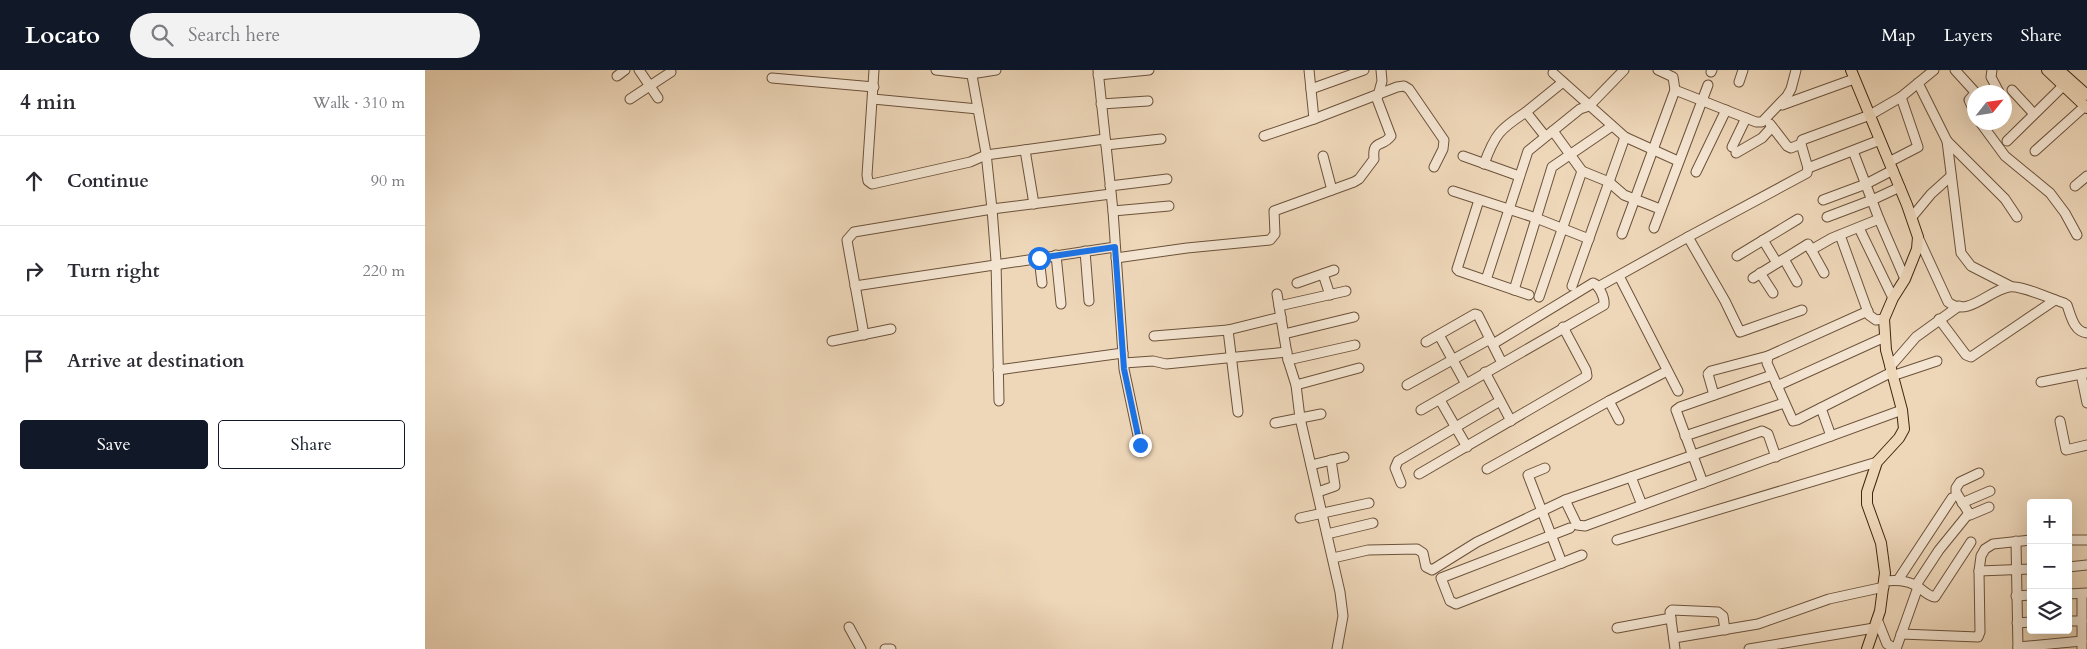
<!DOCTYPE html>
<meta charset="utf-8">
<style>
body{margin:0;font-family:Cardo,serif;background:#f2f2f3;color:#2b2b33}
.controls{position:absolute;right:15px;bottom:15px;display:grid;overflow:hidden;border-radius:5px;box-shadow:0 5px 20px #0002}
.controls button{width:45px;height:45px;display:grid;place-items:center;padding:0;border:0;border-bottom:1px solid #e1e1e2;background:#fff;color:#2b2b33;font:25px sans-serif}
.compass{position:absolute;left:1542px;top:15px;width:45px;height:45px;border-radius:50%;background:#fff;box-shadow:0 5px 20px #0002;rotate:60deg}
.stop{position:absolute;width:15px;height:15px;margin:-11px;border:4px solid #1a73e8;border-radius:50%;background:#fff}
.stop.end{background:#1a73e8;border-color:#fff;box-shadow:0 1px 5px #0008}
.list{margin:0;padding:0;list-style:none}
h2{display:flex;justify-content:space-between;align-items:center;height:65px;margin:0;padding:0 20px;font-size:21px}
h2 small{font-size:16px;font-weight:400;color:#7c7c81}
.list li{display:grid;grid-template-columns:32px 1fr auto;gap:15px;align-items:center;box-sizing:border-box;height:90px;padding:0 20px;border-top:1px solid #e1e1e2}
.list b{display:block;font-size:19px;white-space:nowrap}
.list em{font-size:16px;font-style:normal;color:#7c7c81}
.actions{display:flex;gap:10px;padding:15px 20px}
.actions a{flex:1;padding:11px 0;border:1px solid #111827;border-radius:5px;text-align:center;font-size:18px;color:#111827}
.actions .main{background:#111827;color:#fff}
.icon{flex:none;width:28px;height:28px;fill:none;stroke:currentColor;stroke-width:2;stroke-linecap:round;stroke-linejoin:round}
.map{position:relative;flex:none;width:1662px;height:579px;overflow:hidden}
header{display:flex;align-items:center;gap:30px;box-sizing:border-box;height:70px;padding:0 25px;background:#111827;color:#fff}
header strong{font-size:24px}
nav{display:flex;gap:28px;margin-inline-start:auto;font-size:18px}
.search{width:350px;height:45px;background:#f2f2f3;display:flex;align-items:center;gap:12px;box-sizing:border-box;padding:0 18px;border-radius:28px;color:#7c7c81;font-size:19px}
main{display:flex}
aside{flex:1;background:#fff}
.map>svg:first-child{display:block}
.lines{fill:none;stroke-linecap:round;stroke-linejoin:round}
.minor-casing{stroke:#6c523a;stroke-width:11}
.major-casing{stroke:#412510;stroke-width:12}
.minor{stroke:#f4e5d2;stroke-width:9}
.major{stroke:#eed7b9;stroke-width:10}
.route{stroke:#1a73e8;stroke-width:6}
</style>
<header>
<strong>Locato</strong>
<div class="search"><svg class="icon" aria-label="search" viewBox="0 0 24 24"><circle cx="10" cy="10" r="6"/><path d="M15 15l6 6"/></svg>Search here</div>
<nav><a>Map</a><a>Layers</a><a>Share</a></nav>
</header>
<main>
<aside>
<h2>4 min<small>Walk · 310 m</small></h2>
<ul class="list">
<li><svg class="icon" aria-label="ahead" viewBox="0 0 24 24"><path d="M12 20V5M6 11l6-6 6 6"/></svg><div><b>Continue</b></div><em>90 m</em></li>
<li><svg class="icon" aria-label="right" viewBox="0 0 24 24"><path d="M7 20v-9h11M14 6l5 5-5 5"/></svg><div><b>Turn right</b></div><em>220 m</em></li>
<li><svg class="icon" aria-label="arrive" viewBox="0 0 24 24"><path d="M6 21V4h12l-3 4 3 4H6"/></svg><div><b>Arrive at destination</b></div></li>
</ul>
<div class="actions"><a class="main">Save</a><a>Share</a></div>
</aside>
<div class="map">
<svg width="1662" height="579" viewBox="0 0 1662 579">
<rect width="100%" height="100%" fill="#eed7b9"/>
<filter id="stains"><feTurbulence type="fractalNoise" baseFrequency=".004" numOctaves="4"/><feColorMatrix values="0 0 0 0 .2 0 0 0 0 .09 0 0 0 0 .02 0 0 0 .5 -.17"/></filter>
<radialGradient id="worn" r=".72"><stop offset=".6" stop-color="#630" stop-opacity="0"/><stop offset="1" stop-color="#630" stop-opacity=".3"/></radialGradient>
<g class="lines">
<!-- minor casing -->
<g class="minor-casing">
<g id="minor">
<polyline points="214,0 233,28"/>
<polyline points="449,0 442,105 443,111 447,114 545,92 561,85 680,69"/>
<polyline points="511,0 546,4 571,0"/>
<polyline points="546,0 561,83 567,139 571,191 574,331"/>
<polyline points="673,0 688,141 699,299 715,375"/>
<polyline points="884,0 889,49"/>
<polyline points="1233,0 1248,7 1250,20"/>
<polyline points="1530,0 1550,22"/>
<polyline points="1567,0 1566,7 1574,22"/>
<polyline points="1286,2 1287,0"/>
<polyline points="1128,3 1200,67 1253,91"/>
<polyline points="673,5 724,0"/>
<polyline points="192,6 200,0"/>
<polyline points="347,8 449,17"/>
<polyline points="1314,12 1318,0"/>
<polyline points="1493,13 1522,71 1536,183 1546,196 1585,216"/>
<polyline points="886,19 939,0"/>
<polyline points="1587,20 1609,44"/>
<polyline points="1550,23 1544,30 1550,43"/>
<polyline points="205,29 246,2"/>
<polyline points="448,29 553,39"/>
<polyline points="676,34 723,31"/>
<polyline points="1357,35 1429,9"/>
<polyline points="1555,52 1580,86 1625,123 1640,143 1652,165"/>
<polyline points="1345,54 1362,76 1366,78 1376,74"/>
<polyline points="839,66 889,49 972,17 979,16 984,19 1019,70 1018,79 1009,97"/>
<polyline points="1120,66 1101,42 1138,12"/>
<polyline points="1522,71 1580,129 1592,147"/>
<polyline points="1582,71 1639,15"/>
<polyline points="681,75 736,69"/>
<polyline points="1307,77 1321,48"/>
<polyline points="600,80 609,134"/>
<polyline points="1428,81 1454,149 1480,209"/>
<polyline points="1610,81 1660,36"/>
<polyline points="1311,83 1337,68 1347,57"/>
<polyline points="898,86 907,120"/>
<polyline points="1038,86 1094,106"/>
<polyline points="1464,92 1493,77 1476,27"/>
<path d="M 1059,94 C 1070,64 1075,59 1101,42"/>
<polyline points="1383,98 1455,70"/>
<polyline points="1157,101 1184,112 1199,125 1235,139"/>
<polyline points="1271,102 1301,40"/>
<polyline points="685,116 742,109"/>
<polyline points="1650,116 1662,106"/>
<polyline points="1028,121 1111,148 1164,169"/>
<polyline points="1054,130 1032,199 1034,201 1104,225"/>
<polyline points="1398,130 1441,114 1468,100"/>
<polyline points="688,141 744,136"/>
<polyline points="1402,147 1447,130 1475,117"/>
<polyline points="1487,147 1506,124 1526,106"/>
<polyline points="1229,158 1283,15"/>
<polyline points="1434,158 1468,228"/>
<polyline points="1197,164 1250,20 1331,52 1337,52 1362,26 1366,19 1371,0"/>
<polyline points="1415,165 1444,245 1451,250 1459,249"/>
<polyline points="1263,167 1300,231 1315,262 1377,240"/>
<path d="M 1493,167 L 1523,232 C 1543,248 1564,220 1584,217 C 1596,215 1626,229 1639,233 L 1642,235 C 1646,246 1649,262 1662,263"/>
<polyline points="1338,170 1352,193"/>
<polyline points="1386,180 1407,168 1454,149"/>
<polyline points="660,181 664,231"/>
<polyline points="631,185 636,234"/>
<polyline points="1312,186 1373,149"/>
<polyline points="614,188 617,213"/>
<path d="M 691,188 L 762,178 L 845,170 L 850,164 L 849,141 L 929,112 L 934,109 L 949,89 C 947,69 957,78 966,66 L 952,29 L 957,11 L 956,0"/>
<polyline points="1359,189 1372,212"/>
<polyline points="1335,203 1348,223"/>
<polyline points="898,204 905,225"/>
<polyline points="1194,206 1253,321"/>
<polyline points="1328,208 1383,174 1399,203"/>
<polyline points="1061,210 1103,81 1155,39 1164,36 1199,0"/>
<polyline points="872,213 909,200"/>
<polyline points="430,216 690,177"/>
<polyline points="1147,216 1200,67"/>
<polyline points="1173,217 1263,167 1382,103 1383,98 1376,74 1377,70 1445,45 1476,27 1509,0"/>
<polyline points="1089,220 1127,97 1187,56"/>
<polyline points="852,224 863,290 871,315 875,348 915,522 918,546 912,579"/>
<polyline points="1114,227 1157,101 1128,61"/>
<polyline points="854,236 921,221"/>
<polyline points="1443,241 1343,286 1342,293 1368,351 1372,350 1467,302"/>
<polyline points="1514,249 1541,285 1546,287 1630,230"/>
<polyline points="803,260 813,342"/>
<polyline points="859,264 929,247"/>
<polyline points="439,265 423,176 422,170 429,162 567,139 686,124"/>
<polyline points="1014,265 1041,314"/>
<polyline points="729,266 803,260 856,247"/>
<polyline points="407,271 466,259"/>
<polyline points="1001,272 1050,244 1053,245 1077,293"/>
<polyline points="863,290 930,275"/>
<polyline points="699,293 728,291 741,294 862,282"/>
<polyline points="1465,297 1491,267 1534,236"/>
<polyline points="573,300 698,283"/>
<polyline points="1060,302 1086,351"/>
<polyline points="1656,304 1662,333"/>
<polyline points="1467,306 1512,291"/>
<polyline points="1616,312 1662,303"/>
<polyline points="871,315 934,298"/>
<polyline points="982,315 1065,269"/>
<polyline points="1352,316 1460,267"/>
<polyline points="1289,325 1283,304 1286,301 1343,286"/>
<polyline points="1015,330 1042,377"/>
<polyline points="1184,331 1194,350"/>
<polyline points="1396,338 1406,366"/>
<path d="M 996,340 L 1179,235 C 1180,228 1174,215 1168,213 L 1068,274"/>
<polyline points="1635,351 1641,380 1662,375"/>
<polyline points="850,353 896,344"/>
<polyline points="1260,366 1359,333"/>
<polyline points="886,395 919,387"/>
<polyline points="1120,398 1103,405 1137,493"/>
<polyline points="1062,399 1184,331 1242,301"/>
<polyline points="1554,403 1535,412 1531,418 1531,422 1545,445 1564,437"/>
<polyline points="994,404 1162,306 1161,300 1138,257"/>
<polyline points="1206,407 1217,435"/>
<polyline points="976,413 970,398 973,391 1075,331"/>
<polyline points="1278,413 1251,340 1255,337 1347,305"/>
<polyline points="893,422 910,416 906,390"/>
<polyline points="1140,430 1152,455 1160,456 1477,340"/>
<polyline points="1537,433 1565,421"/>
<polyline points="875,448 944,433"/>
<polyline points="1145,458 1016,508 1025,531 1031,534 1157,485"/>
<polyline points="902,464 948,453"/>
<polyline points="1192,470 1452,392"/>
<polyline points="1643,470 1662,470"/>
<polyline points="1591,471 1593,579"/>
<polyline points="908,488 943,480 992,479 998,483 1001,497 1007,500 1052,472 1140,430 1337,361 1343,364 1351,387"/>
<polyline points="1643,497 1662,495"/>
<polyline points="1554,501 1606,499"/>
<polyline points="1473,510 1527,428"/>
<path d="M 1459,511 C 1471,510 1481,510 1492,516 C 1498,520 1503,526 1510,527 L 1546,472"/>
<polyline points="1491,515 1514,480 1544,443"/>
<polyline points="1643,524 1662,523"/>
<polyline points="1657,524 1657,579"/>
<polyline points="1591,526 1606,525"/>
<polyline points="1452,549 1462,574 1471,579"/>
<polyline points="1643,551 1657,551"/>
<polyline points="1592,553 1606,552"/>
<polyline points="424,557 436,579"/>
<polyline points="1192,558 1246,548"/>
<polyline points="1476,564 1553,567 1555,562 1554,501 1556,486 1560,479 1568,474 1606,470"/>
<polyline points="1249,568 1333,554 1404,529 1459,517"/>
<polyline points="1593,577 1657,571"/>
<polyline points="460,579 466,579"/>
<polyline points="1250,579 1245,542 1247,540 1293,542 1298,546 1300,560"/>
<polyline points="1324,579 1449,558"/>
<polyline points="1471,579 1493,517"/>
</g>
</g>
<!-- major casing -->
<g class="major-casing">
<g id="major">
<polyline points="1426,0 1482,135 1493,167 1492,179 1480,209 1468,228 1459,249 1461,280 1477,340 1479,359 1474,368 1452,392 1442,422 1442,434 1456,473 1460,503 1455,541 1442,579"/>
<polyline points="1622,0 1662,38"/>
<polyline points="1634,0 1662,25"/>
</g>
</g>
<!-- minor -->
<use href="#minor" class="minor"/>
<!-- major -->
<use href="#major" class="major"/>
</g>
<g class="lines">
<!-- route -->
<polyline class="route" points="614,188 690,177 699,299 715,375"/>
</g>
<rect width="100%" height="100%" filter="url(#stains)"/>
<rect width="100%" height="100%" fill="url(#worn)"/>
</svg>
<div class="controls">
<button>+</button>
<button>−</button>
<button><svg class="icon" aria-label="layers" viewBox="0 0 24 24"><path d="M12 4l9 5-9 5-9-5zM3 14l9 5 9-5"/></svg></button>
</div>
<svg class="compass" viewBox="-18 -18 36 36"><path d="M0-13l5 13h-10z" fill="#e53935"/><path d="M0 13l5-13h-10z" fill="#7c7c81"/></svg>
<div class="stop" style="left:614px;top:188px"></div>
<div class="stop end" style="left:715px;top:375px"></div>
</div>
</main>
